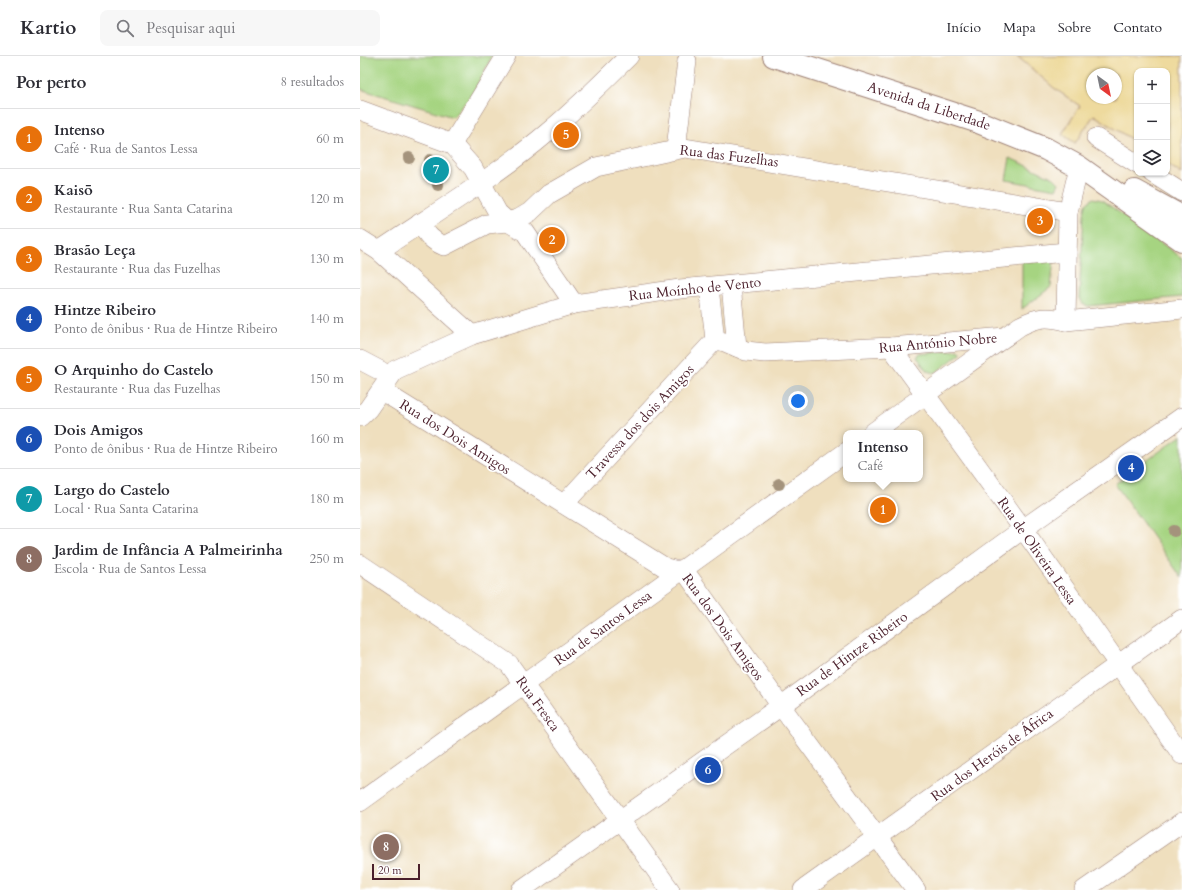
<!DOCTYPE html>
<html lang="pt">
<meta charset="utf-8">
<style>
body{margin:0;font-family:Cardo,serif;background:#f7f7f7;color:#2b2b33}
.controls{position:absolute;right:12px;top:12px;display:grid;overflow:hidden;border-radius:8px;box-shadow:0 1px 3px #0004}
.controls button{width:36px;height:36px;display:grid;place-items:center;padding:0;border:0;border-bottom:1px solid #e1e1e2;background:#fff;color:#2b2b33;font:20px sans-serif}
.compass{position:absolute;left:726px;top:12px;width:36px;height:36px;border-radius:50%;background:#fff;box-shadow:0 1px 3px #0004;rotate:147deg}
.scale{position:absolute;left:12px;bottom:10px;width:48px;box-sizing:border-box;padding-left:4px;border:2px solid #4a1f2b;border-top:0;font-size:11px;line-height:14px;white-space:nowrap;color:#4a1f2b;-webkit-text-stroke:3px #fff;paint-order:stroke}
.you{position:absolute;left:438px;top:345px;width:14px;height:14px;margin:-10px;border:3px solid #fff;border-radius:50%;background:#1a73e8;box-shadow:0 0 0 6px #1a73e833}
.badge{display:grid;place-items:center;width:26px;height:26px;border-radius:50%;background:#1a73e8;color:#fff;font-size:13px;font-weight:700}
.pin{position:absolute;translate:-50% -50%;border:2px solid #fff;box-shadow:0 1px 4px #0006}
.popup{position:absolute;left:483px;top:374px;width:80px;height:52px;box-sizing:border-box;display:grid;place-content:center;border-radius:8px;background:#fff;filter:drop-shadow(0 1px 3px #0005);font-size:13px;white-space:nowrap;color:#7c7c81}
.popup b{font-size:15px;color:#2b2b33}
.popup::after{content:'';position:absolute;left:50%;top:100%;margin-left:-8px;border:8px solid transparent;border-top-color:#fff}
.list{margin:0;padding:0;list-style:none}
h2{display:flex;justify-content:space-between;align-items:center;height:52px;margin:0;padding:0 16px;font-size:17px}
h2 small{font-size:13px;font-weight:400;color:#7c7c81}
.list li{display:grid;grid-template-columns:26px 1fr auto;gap:12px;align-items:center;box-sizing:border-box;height:60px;padding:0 16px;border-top:1px solid #e1e1e2}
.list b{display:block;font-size:15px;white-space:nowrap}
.list p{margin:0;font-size:13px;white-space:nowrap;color:#7c7c81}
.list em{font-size:13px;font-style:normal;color:#7c7c81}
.icon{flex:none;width:22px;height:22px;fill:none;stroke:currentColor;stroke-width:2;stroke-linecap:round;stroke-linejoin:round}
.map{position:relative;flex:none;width:822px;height:834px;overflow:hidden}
header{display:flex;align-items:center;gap:24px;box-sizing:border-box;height:56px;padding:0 20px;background:#fff;border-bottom:1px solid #e1e1e2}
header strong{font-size:19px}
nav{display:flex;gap:22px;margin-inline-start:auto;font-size:14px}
.search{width:280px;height:36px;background:#f7f7f7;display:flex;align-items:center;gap:10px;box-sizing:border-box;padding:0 14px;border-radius:8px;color:#7c7c81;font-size:15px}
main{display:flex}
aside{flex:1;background:#fff}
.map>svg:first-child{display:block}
.green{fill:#a6d481;stroke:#787a56}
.sand{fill:#eeda9e;stroke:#9c7c64;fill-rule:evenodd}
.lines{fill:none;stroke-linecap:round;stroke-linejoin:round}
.minor-casing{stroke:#9c7f74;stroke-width:20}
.major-casing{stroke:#9c7f74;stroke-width:24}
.minor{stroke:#fff;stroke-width:19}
.major{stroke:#fff;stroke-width:22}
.tree{fill:#a4937b}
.labels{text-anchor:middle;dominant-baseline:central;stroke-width:3.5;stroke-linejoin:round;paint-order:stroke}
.street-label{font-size:14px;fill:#4a1f2b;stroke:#fff}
</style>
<header>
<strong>Kartio</strong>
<div class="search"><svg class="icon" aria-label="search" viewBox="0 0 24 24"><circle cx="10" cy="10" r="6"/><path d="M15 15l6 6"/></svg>Pesquisar aqui</div>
<nav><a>Início</a><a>Mapa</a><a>Sobre</a><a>Contato</a></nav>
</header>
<main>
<aside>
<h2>Por perto<small>8 resultados</small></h2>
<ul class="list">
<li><span class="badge" style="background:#e8710a">1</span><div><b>Intenso</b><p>Café · Rua de Santos Lessa</p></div><em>60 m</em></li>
<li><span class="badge" style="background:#e8710a">2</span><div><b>Kaisō</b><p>Restaurante · Rua Santa Catarina</p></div><em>120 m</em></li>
<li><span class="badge" style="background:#e8710a">3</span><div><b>Brasão Leça</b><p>Restaurante · Rua das Fuzelhas</p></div><em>130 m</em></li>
<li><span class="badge" style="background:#1a4fb4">4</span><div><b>Hintze Ribeiro</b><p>Ponto de ônibus · Rua de Hintze Ribeiro</p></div><em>140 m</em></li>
<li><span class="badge" style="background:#e8710a">5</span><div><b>O Arquinho do Castelo</b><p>Restaurante · Rua das Fuzelhas</p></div><em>150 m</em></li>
<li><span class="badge" style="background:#1a4fb4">6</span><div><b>Dois Amigos</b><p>Ponto de ônibus · Rua de Hintze Ribeiro</p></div><em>160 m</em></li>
<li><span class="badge" style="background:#0f9aa8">7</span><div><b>Largo do Castelo</b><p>Local · Rua Santa Catarina</p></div><em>180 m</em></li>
<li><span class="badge" style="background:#8d6e63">8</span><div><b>Jardim de Infância A Palmeirinha</b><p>Escola · Rua de Santos Lessa</p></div><em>250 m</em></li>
</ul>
</aside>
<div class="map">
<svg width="822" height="834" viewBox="0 0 822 834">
<rect width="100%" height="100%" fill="#fff"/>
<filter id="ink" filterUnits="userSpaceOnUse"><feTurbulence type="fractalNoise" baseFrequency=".025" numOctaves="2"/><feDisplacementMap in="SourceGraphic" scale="8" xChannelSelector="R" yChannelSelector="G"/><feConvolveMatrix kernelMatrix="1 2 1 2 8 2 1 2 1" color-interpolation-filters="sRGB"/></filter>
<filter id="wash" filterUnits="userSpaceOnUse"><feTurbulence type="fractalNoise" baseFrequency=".012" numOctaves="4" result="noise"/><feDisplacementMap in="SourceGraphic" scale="16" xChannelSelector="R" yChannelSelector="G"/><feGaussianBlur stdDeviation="0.9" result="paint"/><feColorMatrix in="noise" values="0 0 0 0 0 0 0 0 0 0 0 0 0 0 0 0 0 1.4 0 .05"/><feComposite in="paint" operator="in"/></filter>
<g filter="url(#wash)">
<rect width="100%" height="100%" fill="#efdfbe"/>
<!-- green -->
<g class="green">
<polygon points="0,0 132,0 113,37 93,61 0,33"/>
<polygon points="650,102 694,122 699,127 696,133 646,124"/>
<polygon points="733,142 742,144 822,202 822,241 728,250 722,248 719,242 724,158 726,148"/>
<polygon points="694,203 691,231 662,253 662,205"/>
<polygon points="600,294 601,297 575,317 567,315 557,301 560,298"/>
<polygon points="822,379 822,522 755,428"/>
</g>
<!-- sand -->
<path class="sand" d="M 657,0 L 822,0 L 822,118 L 807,108 L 807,15 L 777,15 L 777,87 L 734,59 L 715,87 L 702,78 L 720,50 L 694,32 ZM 732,18 L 756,18 L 756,42 L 732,42 Z"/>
</g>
<g filter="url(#ink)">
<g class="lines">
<!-- minor casing -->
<g class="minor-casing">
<g id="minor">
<polyline points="0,54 92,88 113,112 138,157 148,166 165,176 214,248"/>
<polyline points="736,82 777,108"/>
<polyline points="92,88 146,0"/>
<polyline points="316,92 327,5"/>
<polyline points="792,117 822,136"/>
<path d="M 60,167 C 67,179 72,185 84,190 L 127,168 L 148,166 L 160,162 L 170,156 L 189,138 L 236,111 L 325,92 L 708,156"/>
<polyline points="0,183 19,195 112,279"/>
<path d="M 19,195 C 75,157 135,121 187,77 C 216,53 243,26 269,0"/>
<polyline points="371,229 377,291"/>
<polyline points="349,231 355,284"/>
<polyline points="706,265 708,156 719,111"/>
<polyline points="531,291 663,473 822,699"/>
<polyline points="0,304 21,315"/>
<polyline points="22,335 306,512 314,514 324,514 421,650 556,834"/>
<polyline points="0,361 8,353 35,314 112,279 214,248 320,233 706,196"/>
<path d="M 512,377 L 660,270 C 678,261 686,260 706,265 L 822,253"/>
<polyline points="204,448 355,284 365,286 386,295 405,297 531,291 645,281"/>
<polyline points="0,508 149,608 310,834"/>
<polyline points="0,746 486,396"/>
<polyline points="161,834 421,650 663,473 822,361"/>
<polyline points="443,834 822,563"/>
<polyline points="724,834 822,766"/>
</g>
</g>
<!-- major casing -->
<g class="major-casing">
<g id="major">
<polyline points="414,0 616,65 686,93 719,111 822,184"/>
<polyline points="774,135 822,161"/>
</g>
</g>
<!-- minor -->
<use href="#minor" class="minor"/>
<!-- major -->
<use href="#major" class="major"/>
</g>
<!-- trees -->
<g class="tree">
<circle cx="49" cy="102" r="6"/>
<circle cx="70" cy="104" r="6"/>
<circle cx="78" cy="129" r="6"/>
<circle cx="419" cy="428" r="6"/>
<circle cx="814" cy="475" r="6"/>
</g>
</g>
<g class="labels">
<!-- street labels -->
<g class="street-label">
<text transform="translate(569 50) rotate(18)">Avenida da Liberdade</text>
<text transform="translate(369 100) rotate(7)">Rua das Fuzelhas</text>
<text transform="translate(335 233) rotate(-6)">Rua Moínho de Vento</text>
<text transform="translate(578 287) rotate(-5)">Rua António Nobre</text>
<text transform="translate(280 366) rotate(-47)">Travessa dos dois Amigos</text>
<text transform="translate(95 381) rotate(32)">Rua dos Dois Amigos</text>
<text transform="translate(677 495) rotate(55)">Rua de Oliveira Lessa</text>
<text transform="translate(363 571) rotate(54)">Rua dos Dois Amigos</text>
<text transform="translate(243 572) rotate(-36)">Rua de Santos Lessa</text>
<text transform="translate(492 598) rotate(-36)">Rua de Hintze Ribeiro</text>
<text transform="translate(178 648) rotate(54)">Rua Fresca</text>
<text transform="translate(632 699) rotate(-36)">Rua dos Heróis de África</text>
</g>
</g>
</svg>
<div class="controls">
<button>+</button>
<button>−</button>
<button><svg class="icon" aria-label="layers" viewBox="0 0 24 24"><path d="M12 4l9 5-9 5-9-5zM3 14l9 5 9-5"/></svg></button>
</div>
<svg class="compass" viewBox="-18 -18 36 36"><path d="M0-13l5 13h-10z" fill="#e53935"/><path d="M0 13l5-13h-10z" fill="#7c7c81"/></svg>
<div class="scale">20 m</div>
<div class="you"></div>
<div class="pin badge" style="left:523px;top:454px;background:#e8710a">1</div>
<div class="popup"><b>Intenso</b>Café</div>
<div class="pin badge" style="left:192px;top:184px;background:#e8710a">2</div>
<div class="pin badge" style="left:680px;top:165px;background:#e8710a">3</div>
<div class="pin badge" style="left:771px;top:412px;background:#1a4fb4">4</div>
<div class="pin badge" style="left:206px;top:79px;background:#e8710a">5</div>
<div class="pin badge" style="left:348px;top:714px;background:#1a4fb4">6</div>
<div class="pin badge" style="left:76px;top:114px;background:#0f9aa8">7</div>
<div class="pin badge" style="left:26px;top:791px;background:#8d6e63">8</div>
</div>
</main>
